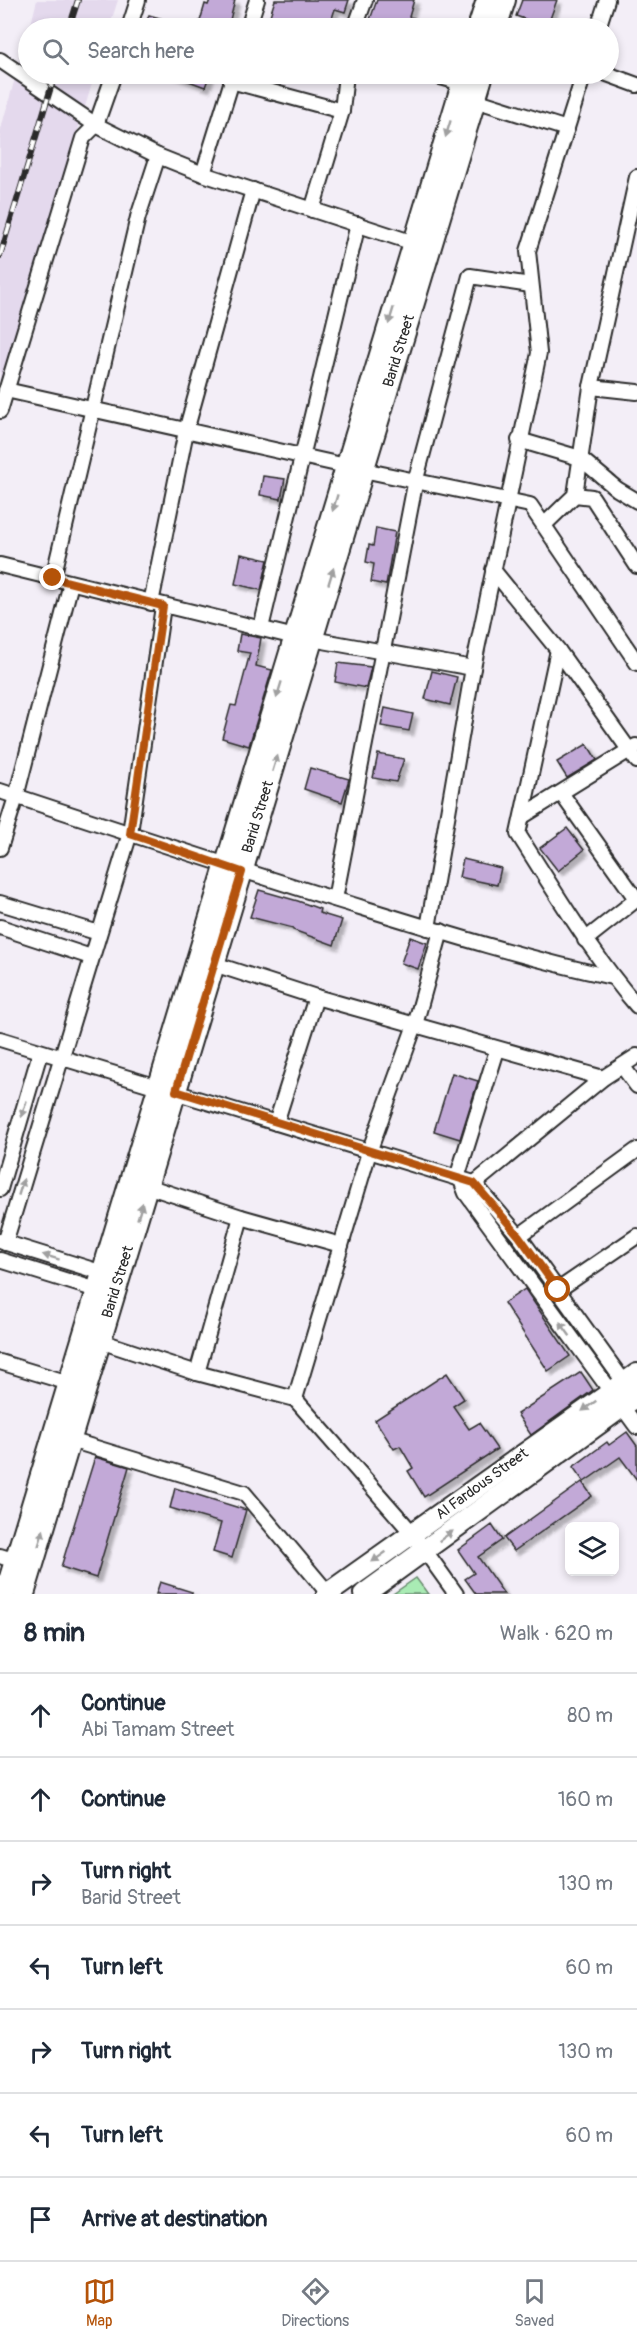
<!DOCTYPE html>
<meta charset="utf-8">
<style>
body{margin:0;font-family:Pangolin,sans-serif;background:#f2f2f3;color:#1f2937}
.controls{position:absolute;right:18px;bottom:18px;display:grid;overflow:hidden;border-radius:9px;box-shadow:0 3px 9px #0003}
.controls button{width:54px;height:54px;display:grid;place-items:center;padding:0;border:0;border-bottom:2px solid #e0e1e3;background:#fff;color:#1f2937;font:30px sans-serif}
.stop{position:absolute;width:18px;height:18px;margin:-14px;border:4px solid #b45309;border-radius:50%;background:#fff}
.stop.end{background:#b45309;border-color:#fff;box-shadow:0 2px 6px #0008}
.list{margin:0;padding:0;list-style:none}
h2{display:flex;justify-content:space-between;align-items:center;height:78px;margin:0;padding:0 24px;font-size:26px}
h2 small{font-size:20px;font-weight:400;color:#747a83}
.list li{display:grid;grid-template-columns:39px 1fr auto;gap:18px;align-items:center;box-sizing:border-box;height:84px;padding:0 24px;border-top:2px solid #e0e1e3}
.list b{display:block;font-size:22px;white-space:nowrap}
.list p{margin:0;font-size:20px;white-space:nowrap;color:#747a83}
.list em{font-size:20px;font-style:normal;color:#747a83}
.icon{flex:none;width:33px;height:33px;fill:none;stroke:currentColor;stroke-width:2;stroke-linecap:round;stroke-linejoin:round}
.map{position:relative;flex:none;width:637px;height:1594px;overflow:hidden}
.search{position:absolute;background:#fff;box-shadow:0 3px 9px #0003;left:18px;right:18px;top:18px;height:66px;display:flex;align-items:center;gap:15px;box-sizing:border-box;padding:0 21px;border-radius:33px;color:#747a83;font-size:22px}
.sheet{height:666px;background:#fff}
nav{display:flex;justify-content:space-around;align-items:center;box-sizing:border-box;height:84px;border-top:2px solid #e0e1e3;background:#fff;font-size:16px;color:#747a83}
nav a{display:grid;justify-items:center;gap:3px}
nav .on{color:#b45309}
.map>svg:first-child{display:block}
.built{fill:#e4d9ed}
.green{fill:#a9ebb4;stroke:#6a8b70;stroke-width:1.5}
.building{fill:#c2a9d7;stroke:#2b2b2b;stroke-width:1.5;filter:url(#shadow)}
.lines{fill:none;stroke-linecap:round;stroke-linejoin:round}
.street-casing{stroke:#2b2b2b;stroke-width:18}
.secondary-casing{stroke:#2b2b2b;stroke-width:24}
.street{stroke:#fff;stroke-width:14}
.secondary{stroke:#fff;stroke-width:20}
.rail-casing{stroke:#2b2b2b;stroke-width:6}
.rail{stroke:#fff;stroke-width:4;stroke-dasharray:11;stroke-linecap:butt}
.oneway{fill:#a0a0a0}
.route{stroke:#b45309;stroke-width:8}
.labels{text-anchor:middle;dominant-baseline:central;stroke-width:4.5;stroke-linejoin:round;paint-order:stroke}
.street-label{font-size:15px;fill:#2b2b2b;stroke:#fff}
</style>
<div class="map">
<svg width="637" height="1594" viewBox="0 0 637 1594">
<defs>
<filter id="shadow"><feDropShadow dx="4.5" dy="4.5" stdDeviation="1.5" flood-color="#0004"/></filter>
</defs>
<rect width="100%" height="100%" fill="#f3eef7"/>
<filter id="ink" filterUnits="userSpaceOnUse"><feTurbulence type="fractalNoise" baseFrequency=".0167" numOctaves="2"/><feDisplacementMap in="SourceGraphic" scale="12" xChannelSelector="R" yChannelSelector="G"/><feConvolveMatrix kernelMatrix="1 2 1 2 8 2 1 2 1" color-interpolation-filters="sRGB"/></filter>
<g filter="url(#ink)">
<!-- built -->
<g class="built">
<polygon points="37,0 118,0 109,28 30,28"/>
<polygon points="28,32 28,74 95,74 0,384 0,132"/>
</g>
<!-- green -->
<polygon class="green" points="416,1578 428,1594 393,1594"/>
<!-- building -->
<g class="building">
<polygon points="210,0 235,0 228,28 198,28 205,4 208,5"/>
<polygon points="275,0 349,0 345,12 335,9 329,28 266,28"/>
<polygon points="377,0 414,0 409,17 414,18 411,28 367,28"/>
<polygon points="522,0 557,0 547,27 516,16"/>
<polygon points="149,15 188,26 187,28 144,28"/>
<polygon points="170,74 210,74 205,87"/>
<polygon points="263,476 285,479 281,499 260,495"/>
<polygon points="376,528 395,532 386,585 371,582 374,564 366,562 369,545 373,546"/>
<polygon points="241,554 268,560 261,590 235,584"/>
<polygon points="240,634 261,638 256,666 272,670 249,746 222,738 231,705 236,706 250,653 237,651"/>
<polygon points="338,663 371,667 366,688 335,682"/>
<polygon points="432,671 457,677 450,705 425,699"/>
<polygon points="385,708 413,714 409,731 381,726"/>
<polygon points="587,744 597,760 567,778 557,762"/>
<polygon points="378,754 404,759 396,782 373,778"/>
<polygon points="310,768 349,779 342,802 304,789"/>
<polygon points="567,828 584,850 558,871 540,848"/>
<polygon points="463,859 501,868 497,885 459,877"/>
<polygon points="259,890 298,901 320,909 319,913 342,920 334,945 293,930 293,928 250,917"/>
<polygon points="410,937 427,943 418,969 401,963"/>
<polygon points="452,1073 478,1081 460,1139 434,1131"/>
<polygon points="525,1289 570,1356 548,1371 504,1303"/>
<polygon points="581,1372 593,1390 531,1435 517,1414"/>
<polygon points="447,1373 464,1399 453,1406 469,1429 479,1423 497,1449 424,1497 408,1471 413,1468 400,1446 394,1449 375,1420"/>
<polygon points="627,1432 637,1446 637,1480 620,1457 584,1482 573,1467 607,1442 609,1445"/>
<polygon points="95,1457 129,1467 96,1578 61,1567"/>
<polygon points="582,1482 592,1496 514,1551 504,1538"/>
<polygon points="175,1488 246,1510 232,1558 213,1552 221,1523 170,1508"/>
<polygon points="492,1525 502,1540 478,1557 504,1594 476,1594 465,1579 474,1573 458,1550"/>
<polygon points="160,1582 192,1592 192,1594 156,1594"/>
</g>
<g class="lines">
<!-- street casing -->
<g class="street-casing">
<g id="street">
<polyline points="129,28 138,0"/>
<polyline points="248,28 257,0"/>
<polyline points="355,28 365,0"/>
<polyline points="598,28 607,0"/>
<polyline points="0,60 96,125 158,156 203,174 420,245"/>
<polyline points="430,74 462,83"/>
<polyline points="607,74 637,85"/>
<polyline points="231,81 342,111"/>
<polyline points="475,100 567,129"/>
<polyline points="203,174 234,74"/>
<polyline points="312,210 342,111 346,74"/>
<polyline points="591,387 637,392"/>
<polyline points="6,390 346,466"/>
<polyline points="0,411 83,138 96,125 114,74"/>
<polyline points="519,440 580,458 617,489 637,501"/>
<polyline points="363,470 530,505 637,663"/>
<polyline points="575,495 592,497 637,566"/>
<polyline points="544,525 575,495 591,387 637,177"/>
<polyline points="0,565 295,637"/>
<polyline points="493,570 558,650 637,761"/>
<polyline points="53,578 138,217 158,156"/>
<polyline points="151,603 186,431 253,190"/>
<polyline points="261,628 358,224"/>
<polyline points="312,639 473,668"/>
<path d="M 558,650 L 518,834 C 556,893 591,953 637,1006"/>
<path d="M 0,791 C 112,828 224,865 337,900 C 428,928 519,957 612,977"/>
<polyline points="561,793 637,900"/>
<polyline points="523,816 636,746"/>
<polyline points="0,848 16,797 71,583"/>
<polyline points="335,899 416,479 470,276 531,285"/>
<polyline points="0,903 99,933"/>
<polyline points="0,927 91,957"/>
<polyline points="428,928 473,668 539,353 528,251 584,74"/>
<polyline points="585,940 637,899"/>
<polyline points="214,964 316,997 603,1078"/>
<polyline points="0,1039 474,1183 519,1236 629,1389"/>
<polyline points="623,1067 637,1086"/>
<polyline points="276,1123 316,997"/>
<polyline points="457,1178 497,1050"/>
<polyline points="461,1180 466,1193 637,1427"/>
<polyline points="147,1186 241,1217 341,1245"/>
<polyline points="469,1188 603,1078 637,1056"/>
<polyline points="0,1189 40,1053"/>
<polyline points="519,1236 637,1150"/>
<polyline points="0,1241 103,1273"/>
<polyline points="5,1243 130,833 163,606"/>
<polyline points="0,1260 97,1290"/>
<polyline points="558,1290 637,1236"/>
<polyline points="94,1339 197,1373 295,1399 413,1534 456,1594"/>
<polyline points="0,1362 69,1383"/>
<polyline points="197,1373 241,1217"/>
<polyline points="295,1399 369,1152 415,1025 441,931"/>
<polyline points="70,1440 244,1493 328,1593"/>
<polyline points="0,1556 22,1563"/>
</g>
</g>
<!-- secondary casing -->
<g class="secondary-casing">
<g id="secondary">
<polyline points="478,28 487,0"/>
<polyline points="496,28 505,0"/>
<polyline points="5,1594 465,74"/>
<polyline points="24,1594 483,74"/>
<polyline points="327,1594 637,1374"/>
<polyline points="364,1594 637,1396"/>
</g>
</g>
<!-- street -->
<use href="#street" class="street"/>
<!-- secondary -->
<use href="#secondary" class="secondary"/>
<!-- rail casing -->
<g class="rail-casing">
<g id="rail">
<polyline points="69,28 78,0"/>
<polyline points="0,256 55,74"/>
</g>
</g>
<!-- rail -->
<use href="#rail" class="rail"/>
</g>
<!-- one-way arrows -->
<defs><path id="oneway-solid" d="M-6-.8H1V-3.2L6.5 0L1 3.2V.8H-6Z" transform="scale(1.5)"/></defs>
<g class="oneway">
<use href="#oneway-solid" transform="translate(448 129) rotate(107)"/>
<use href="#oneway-solid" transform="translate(391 316) rotate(107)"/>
<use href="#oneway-solid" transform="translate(335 503) rotate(107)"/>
<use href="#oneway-solid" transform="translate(331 576) rotate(-73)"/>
<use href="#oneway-solid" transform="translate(279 690) rotate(107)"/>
<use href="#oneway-solid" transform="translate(275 763) rotate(-73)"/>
<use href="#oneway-solid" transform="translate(24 1109) rotate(107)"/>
<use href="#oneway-solid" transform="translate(21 1187) rotate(-73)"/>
<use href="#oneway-solid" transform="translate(140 1211) rotate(-73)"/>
<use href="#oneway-solid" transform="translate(51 1257) rotate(-163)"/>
<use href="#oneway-solid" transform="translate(565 1329) rotate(-126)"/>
<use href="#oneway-solid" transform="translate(589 1406) rotate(144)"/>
<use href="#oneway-solid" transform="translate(446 1536) rotate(-36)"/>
<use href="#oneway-solid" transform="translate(41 1538) rotate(-73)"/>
<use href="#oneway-solid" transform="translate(379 1557) rotate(145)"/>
</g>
</g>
<g class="lines" filter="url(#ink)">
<!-- route -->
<polyline class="route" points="53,578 163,606 130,834 242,872 176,1091 474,1183 519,1236 558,1290"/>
</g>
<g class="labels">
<!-- street labels -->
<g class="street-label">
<text transform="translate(399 351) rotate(-73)">Barid Street</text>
<text transform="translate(258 817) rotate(-73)">Barid Street</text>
<text transform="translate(118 1282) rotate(-73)">Barid Street</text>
<text transform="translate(482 1484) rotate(-36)">Al Fardous Street</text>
</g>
</g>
</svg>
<div class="controls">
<button><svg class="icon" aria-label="layers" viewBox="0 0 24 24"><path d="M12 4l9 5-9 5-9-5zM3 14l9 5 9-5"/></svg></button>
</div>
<div class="stop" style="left:558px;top:1290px"></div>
<div class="stop end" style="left:53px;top:578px"></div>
<div class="search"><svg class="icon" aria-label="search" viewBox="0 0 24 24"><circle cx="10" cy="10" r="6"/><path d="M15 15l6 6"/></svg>Search here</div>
</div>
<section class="sheet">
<h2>8 min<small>Walk · 620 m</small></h2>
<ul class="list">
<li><svg class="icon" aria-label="ahead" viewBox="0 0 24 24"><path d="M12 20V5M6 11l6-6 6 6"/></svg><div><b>Continue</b><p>Abi Tamam Street</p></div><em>80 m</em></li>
<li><svg class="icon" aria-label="ahead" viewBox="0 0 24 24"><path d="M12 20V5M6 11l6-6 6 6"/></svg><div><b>Continue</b></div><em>160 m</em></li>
<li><svg class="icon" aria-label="right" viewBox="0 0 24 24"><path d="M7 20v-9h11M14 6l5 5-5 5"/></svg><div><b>Turn right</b><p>Barid Street</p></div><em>130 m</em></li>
<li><svg class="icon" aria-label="left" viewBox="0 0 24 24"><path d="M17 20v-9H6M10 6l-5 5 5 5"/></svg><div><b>Turn left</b></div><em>60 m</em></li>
<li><svg class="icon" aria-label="right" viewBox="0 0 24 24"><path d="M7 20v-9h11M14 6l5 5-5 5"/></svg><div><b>Turn right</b></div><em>130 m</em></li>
<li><svg class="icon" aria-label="left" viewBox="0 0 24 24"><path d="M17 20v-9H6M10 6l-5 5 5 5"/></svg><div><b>Turn left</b></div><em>60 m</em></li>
<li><svg class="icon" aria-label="arrive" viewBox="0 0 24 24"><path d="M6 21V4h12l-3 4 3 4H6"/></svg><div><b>Arrive at destination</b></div></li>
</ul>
</section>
<nav>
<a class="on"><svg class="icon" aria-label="map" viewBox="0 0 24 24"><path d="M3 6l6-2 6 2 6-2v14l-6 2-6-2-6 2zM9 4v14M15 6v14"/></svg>Map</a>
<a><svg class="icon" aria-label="directions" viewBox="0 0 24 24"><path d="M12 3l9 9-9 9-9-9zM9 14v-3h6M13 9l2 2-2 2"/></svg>Directions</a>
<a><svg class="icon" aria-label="saved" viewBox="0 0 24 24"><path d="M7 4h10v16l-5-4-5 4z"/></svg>Saved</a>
</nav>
